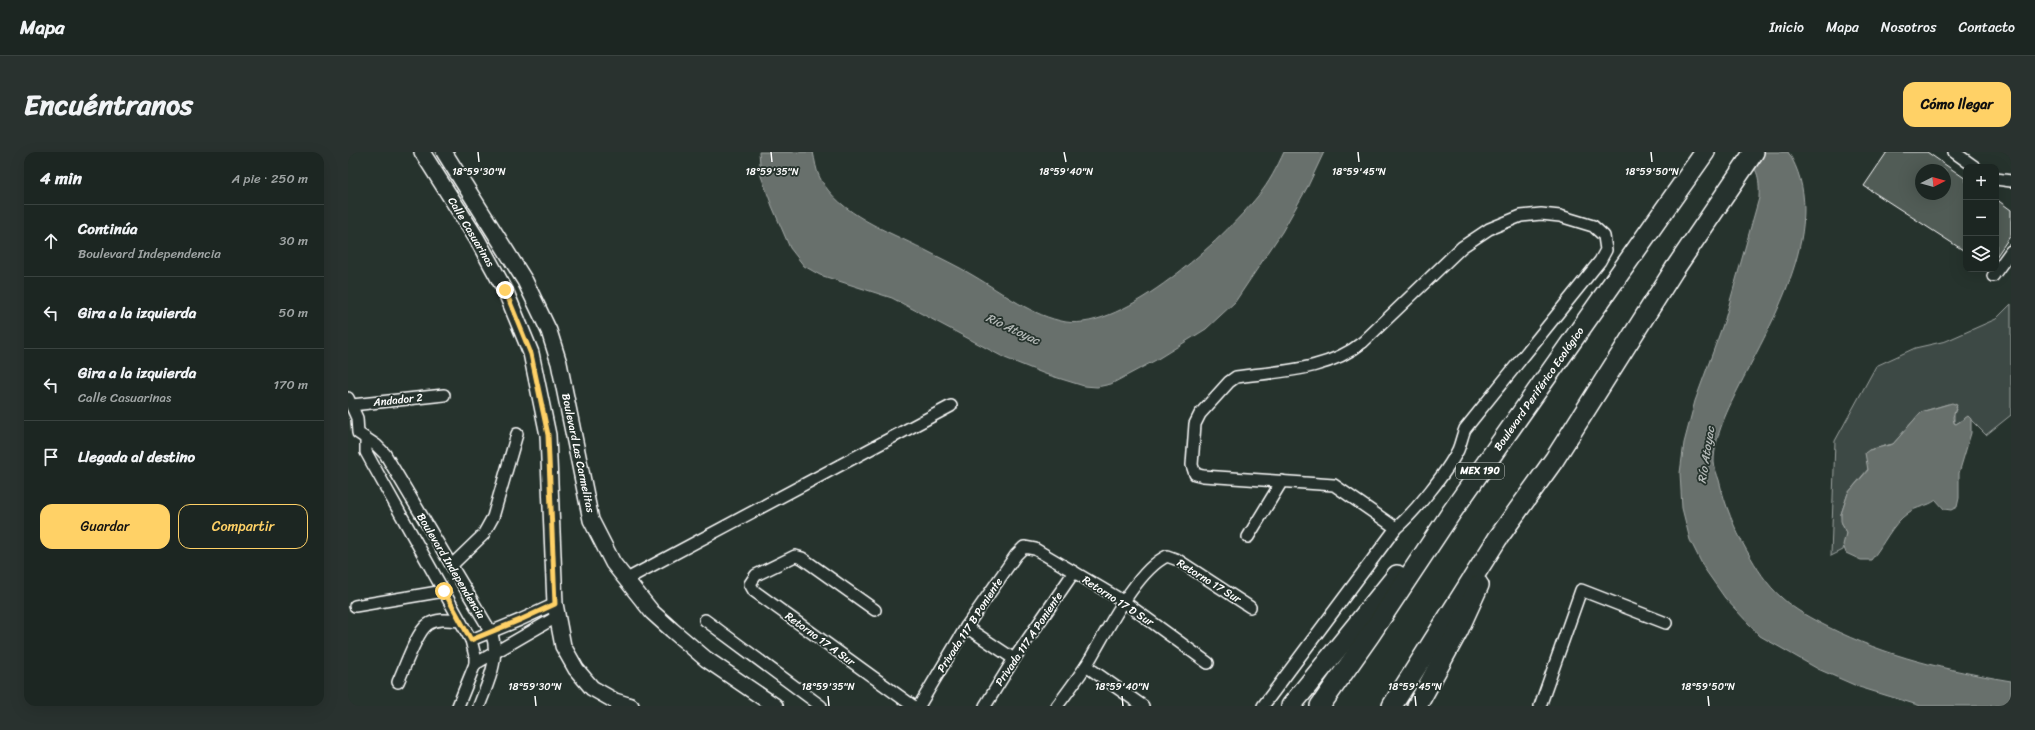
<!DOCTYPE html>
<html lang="es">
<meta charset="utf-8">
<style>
body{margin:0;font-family:Sriracha,sans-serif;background:#29322f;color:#f1f3f6}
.controls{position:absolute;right:12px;top:12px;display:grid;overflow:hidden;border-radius:8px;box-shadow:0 4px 16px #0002}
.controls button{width:36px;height:36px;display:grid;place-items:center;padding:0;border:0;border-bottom:1px solid #3a4340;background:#1c2622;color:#f1f3f6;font:20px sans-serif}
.compass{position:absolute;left:1567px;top:12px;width:36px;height:36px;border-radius:50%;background:#1c2622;box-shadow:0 4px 16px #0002;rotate:84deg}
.stop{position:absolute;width:12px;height:12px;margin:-9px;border:3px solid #ffd166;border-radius:50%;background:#fff}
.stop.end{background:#ffd166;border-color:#fff;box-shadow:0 1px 4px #0008}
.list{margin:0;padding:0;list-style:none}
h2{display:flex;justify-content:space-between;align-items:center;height:52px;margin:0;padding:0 16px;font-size:17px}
h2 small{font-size:13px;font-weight:400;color:#a0a5a5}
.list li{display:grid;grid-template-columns:26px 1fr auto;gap:12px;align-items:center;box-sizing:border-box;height:72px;padding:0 16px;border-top:1px solid #3a4340}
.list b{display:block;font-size:15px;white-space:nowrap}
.list p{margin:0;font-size:13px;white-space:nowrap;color:#a0a5a5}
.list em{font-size:13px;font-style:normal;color:#a0a5a5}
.actions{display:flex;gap:8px;padding:12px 16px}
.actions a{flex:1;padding:9px 0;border:1px solid #ffd166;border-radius:12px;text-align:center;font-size:14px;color:#ffd166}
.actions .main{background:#ffd166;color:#111}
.icon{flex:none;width:22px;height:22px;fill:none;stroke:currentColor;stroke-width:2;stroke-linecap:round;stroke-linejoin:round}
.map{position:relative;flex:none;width:1663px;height:554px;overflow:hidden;border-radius:12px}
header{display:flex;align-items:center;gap:24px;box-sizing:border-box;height:56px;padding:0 20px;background:#1c2622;border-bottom:1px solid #3a4340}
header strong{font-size:19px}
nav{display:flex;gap:22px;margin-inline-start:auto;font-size:14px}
.intro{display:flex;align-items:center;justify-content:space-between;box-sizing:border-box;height:96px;padding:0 24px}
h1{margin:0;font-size:28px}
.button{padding:10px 18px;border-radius:12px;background:#ffd166;color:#111;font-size:14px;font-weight:700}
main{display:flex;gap:24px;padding:0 24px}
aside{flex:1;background:#1c2622;border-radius:12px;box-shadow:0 4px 16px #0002}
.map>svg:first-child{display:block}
.green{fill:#3e4944;stroke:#9ea4a2}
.water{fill:#67706c;stroke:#a4a9a7}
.building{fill:#515c57;stroke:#fff;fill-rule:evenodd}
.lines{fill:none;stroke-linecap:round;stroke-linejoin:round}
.street-casing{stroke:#fff;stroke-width:14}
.secondary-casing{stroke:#fff;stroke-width:18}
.highway-casing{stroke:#fff;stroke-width:22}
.street{stroke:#26332d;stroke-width:11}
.secondary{stroke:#26332d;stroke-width:15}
.highway{stroke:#26332d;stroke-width:19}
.route{stroke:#ffd166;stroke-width:5}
.ticks{fill:none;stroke:#fff;stroke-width:1.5}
.labels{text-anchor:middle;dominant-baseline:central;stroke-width:3.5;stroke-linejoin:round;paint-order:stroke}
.shield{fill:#26332d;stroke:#bec2c0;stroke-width:1}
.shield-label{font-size:10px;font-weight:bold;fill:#fff}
.street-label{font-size:11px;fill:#fff;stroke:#26332d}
.water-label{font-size:12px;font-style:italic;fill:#b3b8b6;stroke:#26332d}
.ticks-label{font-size:10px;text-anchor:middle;fill:#fff;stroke:#26332d;stroke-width:3.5;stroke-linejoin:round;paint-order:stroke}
</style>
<header>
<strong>Mapa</strong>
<nav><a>Inicio</a><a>Mapa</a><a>Nosotros</a><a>Contacto</a></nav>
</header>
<div class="intro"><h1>Encuéntranos</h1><a class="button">Cómo llegar</a></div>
<main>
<aside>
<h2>4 min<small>A pie · 250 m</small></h2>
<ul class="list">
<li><svg class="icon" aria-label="ahead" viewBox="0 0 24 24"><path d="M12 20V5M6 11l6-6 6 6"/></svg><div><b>Continúa</b><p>Boulevard Independencia</p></div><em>30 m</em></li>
<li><svg class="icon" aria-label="left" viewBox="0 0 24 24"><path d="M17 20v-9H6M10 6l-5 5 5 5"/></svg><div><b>Gira a la izquierda</b></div><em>50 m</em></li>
<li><svg class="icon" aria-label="left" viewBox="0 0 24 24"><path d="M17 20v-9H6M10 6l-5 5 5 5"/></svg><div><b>Gira a la izquierda</b><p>Calle Casuarinas</p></div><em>170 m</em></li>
<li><svg class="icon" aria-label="arrive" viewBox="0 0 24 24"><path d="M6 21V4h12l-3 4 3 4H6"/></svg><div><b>Llegada al destino</b></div></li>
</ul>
<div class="actions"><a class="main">Guardar</a><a>Compartir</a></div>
</aside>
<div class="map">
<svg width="1663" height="554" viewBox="0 0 1663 554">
<rect width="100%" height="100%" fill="#26332d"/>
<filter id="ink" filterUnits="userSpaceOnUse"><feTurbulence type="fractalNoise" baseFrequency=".025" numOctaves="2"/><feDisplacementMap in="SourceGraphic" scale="8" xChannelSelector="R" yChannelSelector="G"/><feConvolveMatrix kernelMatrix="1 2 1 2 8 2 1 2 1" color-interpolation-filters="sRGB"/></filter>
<g filter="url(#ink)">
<!-- green -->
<polygon class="green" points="1663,152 1663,263 1638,283 1620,265 1608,272 1606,271 1606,262 1609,255 1600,252 1573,260 1545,292 1521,298 1520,317 1500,341 1493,362 1494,372 1498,381 1495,398 1483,404 1487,289 1528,214 1567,196 1598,189 1648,167"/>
<!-- water -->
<g class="water">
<path d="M 411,0 L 465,0 C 467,8 468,19 472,26 C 492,63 540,79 575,97 C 592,106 610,114 626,124 C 655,141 684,164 718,170 C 776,179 875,87 910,44 C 921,31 929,15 936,0 L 976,0 L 960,34 L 934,80 L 887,150 L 858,177 L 808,208 L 763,232 L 749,235 L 736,234 L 697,222 L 657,206 L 544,146 L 472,123 L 456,114 L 442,96 L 424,54 L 413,24 Z"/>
<path d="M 1395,0 L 1440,0 C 1485,70 1424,169 1392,233 C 1381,255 1366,284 1366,310 C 1366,315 1369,322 1371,328 C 1377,353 1386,376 1399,399 C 1409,416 1418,432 1434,446 C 1447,458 1464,467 1480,475 C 1540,505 1598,518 1663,529 L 1663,554 L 1573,554 L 1511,535 L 1470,517 L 1412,484 L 1377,446 L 1356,416 L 1342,388 L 1334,356 L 1332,321 L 1336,291 L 1347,249 L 1377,167 L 1411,46 C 1412,22 1409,18 1395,0 Z"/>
<path d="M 1604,251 L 1609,253 L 1605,265 L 1606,271 L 1608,272 L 1620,264 L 1623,267 L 1623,281 L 1611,321 L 1611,346 L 1609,355 L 1603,358 L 1596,357 L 1588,348 C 1579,355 1569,354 1560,361 C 1543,373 1536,393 1523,408 L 1513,408 L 1498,401 L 1495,393 L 1498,381 L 1493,369 L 1493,362 L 1500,341 L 1520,318 L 1517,301 L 1521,298 L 1545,292 L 1573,260 Z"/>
</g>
<!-- building -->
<g class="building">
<path d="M 1539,0 L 1579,0 L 1618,27 L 1618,100 L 1516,34 ZM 1573,18 L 1597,18 L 1597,42 L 1573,42 Z"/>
<polygon points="1648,47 1663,58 1663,83 1648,105"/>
</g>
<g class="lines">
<!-- street casing -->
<g class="street-casing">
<g id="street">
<polyline points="1606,0 1627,15"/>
<polyline points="1648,27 1663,29"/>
<polyline points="1645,124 1663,99"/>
<path d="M 0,246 L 9,266 L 10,281 L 28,293 L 37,302 L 143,480 C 153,506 140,530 131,554"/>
<polyline points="4,253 96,243"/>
<polyline points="18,287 18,300 24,311 123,488 127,504 127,512 110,554"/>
<polyline points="900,385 934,329"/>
<polyline points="104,413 135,383 145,365 169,282"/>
<polyline points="277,428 603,254"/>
<polyline points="7,454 96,439"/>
<polyline points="527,458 454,406 447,404 408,423 402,432 406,439 565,554"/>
<polyline points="357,468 473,554"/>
<polyline points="618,475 666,507"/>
<polyline points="123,488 172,468 207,452"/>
<polyline points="127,512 210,464"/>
<polyline points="738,514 795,554"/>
<path d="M 50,530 C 56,517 69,480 79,473 C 88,466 102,468 112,469"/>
<polyline points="571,554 618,475 668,403 676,395 687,397 775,449 860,511"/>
<polyline points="637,554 666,507 726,420"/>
<path d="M 709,554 C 719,541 729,527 738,514 C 757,483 787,419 819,404 L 830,408 L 902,455"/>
<path d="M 915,554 L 1048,376 C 1067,360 1099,320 1110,298 C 1113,291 1114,284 1117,277 L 1252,109 L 1258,98 L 1256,84 L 1245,74 L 1212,64 L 1193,62 L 1173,64 L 1141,77 L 1114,95 L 1015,190 C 979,219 932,219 888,225 L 881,230 L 852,262 L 847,272 L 844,313 L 847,322 L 855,324 L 986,333 L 1048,376"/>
<polyline points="1192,554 1233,438 1318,471"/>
</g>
</g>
<!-- secondary casing -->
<g class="secondary-casing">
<g id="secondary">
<polyline points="74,0 129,87 157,138 183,201 200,283 207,452 215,494 228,517 244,536 267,549 283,554"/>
<polyline points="96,0 177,129 201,179 211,211 243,368 265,411 304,460 324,478 358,507 427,554"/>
</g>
</g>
<!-- highway casing -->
<g class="highway-casing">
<g id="highway">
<polyline points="943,554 1049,423"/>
<polyline points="972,554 1022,483 1103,361 1357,0"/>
<polyline points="1044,554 1150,386 1206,308 1326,118 1406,0"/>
<polyline points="1069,554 1110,479 1131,433"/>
</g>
</g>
<!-- street -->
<use href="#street" class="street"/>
<!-- secondary -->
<use href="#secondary" class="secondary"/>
<!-- highway -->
<use href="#highway" class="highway"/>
</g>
</g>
<g class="lines" filter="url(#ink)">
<!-- route -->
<polyline class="route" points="96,439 123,488 172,468 207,452 200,283 183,202 157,138"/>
</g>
<!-- ticks -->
<path class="ticks" d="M 130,0 L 131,10M 423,0 L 424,10M 716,0 L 718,10M 1010,0 L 1011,10M 1303,0 L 1304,10M 187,544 L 188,554M 480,544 L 481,554M 774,544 L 775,554M 1067,544 L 1068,554M 1360,544 L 1361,554"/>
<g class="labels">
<!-- shield labels -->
<rect class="shield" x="1108" y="311" width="48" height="16" rx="3"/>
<g class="shield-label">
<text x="1132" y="319">MEX 190</text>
</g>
<!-- street labels -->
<g class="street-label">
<text transform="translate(123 80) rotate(59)">Calle Casuarinas</text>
<text transform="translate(1191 237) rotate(-55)">Boulevard Periférico Ecológico</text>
<text transform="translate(50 248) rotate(-6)">Andador 2</text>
<text transform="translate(230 301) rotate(78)">Boulevard Las Carmelitas</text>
<text transform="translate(103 414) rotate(59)">Boulevard Independencia</text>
<text transform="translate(861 429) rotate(32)">Retorno 17 Sur</text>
<text transform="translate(770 449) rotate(33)">Retorno 17 D Sur</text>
<text transform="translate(622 473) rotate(-57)">Privada 117 B Poniente</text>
<text transform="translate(472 487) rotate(36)">Retorno 17 A Sur</text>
<text transform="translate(681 487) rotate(-56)">Privada 117 A Poniente</text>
</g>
<!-- water labels -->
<g class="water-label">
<text transform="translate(665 177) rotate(25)">Río Atoyac</text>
<text transform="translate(1358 303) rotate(-81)">Río Atoyac</text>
</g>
</g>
<g class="ticks-label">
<text x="131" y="23">18°59'30"N</text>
<text x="424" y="23">18°59'35"N</text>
<text x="718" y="23">18°59'40"N</text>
<text x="1011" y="23">18°59'45"N</text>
<text x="1304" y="23">18°59'50"N</text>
<text x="187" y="538">18°59'30"N</text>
<text x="480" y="538">18°59'35"N</text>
<text x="774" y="538">18°59'40"N</text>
<text x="1067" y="538">18°59'45"N</text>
<text x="1360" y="538">18°59'50"N</text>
</g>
</svg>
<div class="controls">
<button>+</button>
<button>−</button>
<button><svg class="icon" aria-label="layers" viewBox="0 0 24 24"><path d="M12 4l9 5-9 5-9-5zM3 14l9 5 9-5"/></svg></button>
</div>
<svg class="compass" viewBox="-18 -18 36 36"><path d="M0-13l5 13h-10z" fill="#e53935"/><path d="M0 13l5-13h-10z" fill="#a0a5a5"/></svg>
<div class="stop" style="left:96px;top:439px"></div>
<div class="stop end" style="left:157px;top:138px"></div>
</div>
</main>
